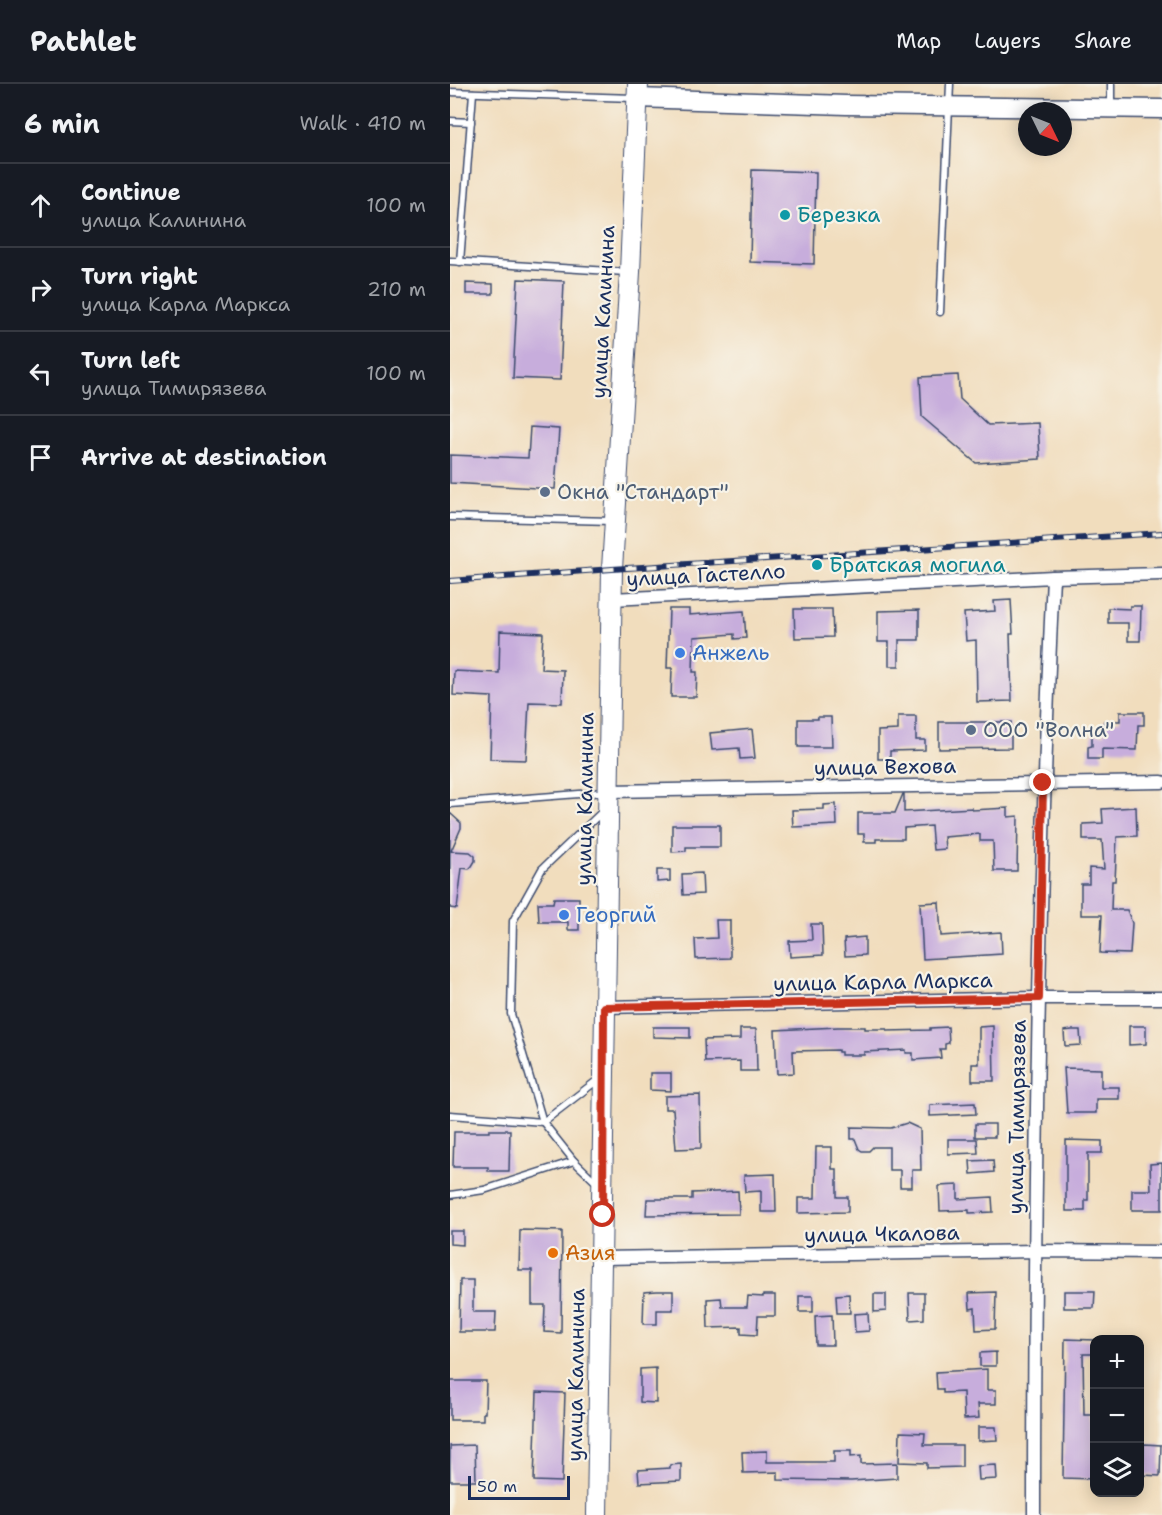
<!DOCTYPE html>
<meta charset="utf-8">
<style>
body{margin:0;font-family:"Shantell Sans",sans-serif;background:#20242c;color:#f1f3f6}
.controls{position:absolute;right:18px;bottom:18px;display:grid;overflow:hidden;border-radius:12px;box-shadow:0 3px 15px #0003}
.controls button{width:54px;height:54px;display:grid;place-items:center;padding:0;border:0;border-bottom:2px solid #363941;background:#171b24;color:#f1f3f6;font:30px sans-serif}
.compass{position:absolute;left:568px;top:18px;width:54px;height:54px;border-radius:50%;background:#171b24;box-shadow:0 3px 15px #0003;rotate:133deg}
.scale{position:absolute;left:18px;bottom:15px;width:102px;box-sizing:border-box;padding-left:6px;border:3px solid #1b2f5e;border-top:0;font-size:16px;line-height:21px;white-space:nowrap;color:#1b2f5e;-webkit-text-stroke:4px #f7f3e8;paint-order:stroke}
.stop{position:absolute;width:18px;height:18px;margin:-14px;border:4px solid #c8321e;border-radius:50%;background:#fff}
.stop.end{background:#c8321e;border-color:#fff;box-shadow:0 2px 6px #0008}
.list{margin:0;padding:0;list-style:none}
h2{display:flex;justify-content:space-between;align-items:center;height:78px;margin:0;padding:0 24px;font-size:26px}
h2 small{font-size:20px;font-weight:400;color:#9ea1a6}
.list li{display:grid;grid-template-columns:39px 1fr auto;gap:18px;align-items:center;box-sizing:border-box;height:84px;padding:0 24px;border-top:2px solid #363941}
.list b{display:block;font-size:22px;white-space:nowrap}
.list p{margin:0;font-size:20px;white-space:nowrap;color:#9ea1a6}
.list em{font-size:20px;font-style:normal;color:#9ea1a6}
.icon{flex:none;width:33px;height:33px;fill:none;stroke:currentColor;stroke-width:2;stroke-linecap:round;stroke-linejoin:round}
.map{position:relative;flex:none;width:712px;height:1431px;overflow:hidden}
header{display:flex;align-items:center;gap:36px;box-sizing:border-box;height:84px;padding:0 30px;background:#171b24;border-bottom:2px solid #363941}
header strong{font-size:28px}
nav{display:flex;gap:33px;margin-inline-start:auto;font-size:21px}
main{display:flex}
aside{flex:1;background:#171b24}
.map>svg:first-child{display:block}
.building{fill:#c7addc}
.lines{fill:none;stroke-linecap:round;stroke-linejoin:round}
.service-casing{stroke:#3b496c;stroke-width:9}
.minor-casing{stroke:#3b496c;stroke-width:15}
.secondary-casing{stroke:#3b496c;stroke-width:21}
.primary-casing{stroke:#3b496c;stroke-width:22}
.service{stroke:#fff;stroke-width:6}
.minor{stroke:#fff;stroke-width:12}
.secondary{stroke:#fff;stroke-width:18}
.primary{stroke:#fff;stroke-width:20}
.rail-casing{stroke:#1b2f5e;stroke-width:6}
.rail{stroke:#f7f3e8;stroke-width:4;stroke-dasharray:11;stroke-linecap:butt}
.route{stroke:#c8321e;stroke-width:8}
.culture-dot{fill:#0f9aa8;stroke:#f7f3e8;stroke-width:2}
.service-dot{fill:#5c6f8a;stroke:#f7f3e8;stroke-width:2}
.shop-dot{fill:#3f7fe0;stroke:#f7f3e8;stroke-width:2}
.food-dot{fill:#e8710a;stroke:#f7f3e8;stroke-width:2}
.labels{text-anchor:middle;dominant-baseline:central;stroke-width:4.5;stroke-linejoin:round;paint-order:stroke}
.culture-label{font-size:21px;fill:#0d838f;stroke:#f7f3e8;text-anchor:start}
.street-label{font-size:21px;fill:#1b2f5e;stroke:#f7f3e8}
.service-label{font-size:21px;fill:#4e5e75;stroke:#f7f3e8;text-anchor:start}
.shop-label{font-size:21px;fill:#366cbe;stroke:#f7f3e8;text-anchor:start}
.food-label{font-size:21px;fill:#c56008;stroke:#f7f3e8;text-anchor:start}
</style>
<header>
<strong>Pathlet</strong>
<nav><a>Map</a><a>Layers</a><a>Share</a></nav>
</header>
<main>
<aside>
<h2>6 min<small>Walk · 410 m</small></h2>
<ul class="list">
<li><svg class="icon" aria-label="ahead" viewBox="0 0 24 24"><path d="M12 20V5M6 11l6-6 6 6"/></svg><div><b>Continue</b><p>улица Калинина</p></div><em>100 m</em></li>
<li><svg class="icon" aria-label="right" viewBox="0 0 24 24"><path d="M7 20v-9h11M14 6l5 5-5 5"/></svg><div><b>Turn right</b><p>улица Карла Маркса</p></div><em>210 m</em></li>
<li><svg class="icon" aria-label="left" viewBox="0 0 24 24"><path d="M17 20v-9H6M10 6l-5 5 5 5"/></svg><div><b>Turn left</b><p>улица Тимирязева</p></div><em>100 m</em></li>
<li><svg class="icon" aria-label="arrive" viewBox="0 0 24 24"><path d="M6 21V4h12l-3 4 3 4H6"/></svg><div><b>Arrive at destination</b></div></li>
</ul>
</aside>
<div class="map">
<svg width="712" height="1431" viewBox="0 0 712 1431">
<rect width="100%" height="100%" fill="#f7f3e8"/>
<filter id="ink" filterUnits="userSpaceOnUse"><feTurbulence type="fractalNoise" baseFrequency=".0167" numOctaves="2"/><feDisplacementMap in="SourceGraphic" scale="12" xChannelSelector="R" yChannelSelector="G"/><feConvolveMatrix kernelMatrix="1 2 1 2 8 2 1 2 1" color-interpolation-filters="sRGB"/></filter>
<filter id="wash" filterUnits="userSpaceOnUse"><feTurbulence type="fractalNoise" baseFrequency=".008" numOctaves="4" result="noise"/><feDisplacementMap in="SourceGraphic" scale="24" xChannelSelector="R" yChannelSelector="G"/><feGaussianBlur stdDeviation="1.35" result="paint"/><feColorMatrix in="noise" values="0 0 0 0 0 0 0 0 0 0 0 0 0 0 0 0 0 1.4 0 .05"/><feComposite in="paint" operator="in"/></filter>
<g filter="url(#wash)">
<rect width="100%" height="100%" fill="#f1ddbd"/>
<g id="blocks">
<!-- building -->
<g class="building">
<polygon points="302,86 366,88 364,180 300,178"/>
<polygon points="68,195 114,197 110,296 63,294"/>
<polygon points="16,199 43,200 43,210 16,210"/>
<polygon points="508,291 510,315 538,341 588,339 590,375 526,379 472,333 470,293"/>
<polygon points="80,343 109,345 105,405 0,399 0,371 78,374"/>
<polygon points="561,516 563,550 560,550 562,617 527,618 526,556 516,557 514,529 545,527 544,517"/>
<polygon points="680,522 691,522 690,557 678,557 678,539 658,539 658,524 680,525"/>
<polygon points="219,525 239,525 239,531 294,527 296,554 284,555 284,550 244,553 243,588 247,588 246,613 221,613 222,584 217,584"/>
<polygon points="344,525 382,525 383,553 345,554"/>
<polygon points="469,526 469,556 449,556 449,582 439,582 439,558 428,558 428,527"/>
<polygon points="50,547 93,549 91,585 113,586 112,619 79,618 76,676 40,675 42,613 3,611 4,587 49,589"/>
<polygon points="670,628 694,628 694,641 688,641 687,666 652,665 652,675 638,675 638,663 642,662 642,650 654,650 654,637 670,637"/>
<polygon points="448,632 466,632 466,656 475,656 475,666 440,667 440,675 428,675 428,647 448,646"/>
<polygon points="368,633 381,633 382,663 348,663 348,635 368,635"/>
<polygon points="489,638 561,638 561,664 489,665"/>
<polygon points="302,645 305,674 290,675 289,664 262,666 260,649"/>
<polygon points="453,710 454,710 454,728 522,724 522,726 558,724 558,733 568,732 567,787 544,787 543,757 530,757 530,750 494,753 495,765 483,766 481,742 454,744 454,755 426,755 426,758 414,758 414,750 408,750 408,729 445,729"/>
<polygon points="386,720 387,741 343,743 342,726 374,725 374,721"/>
<polygon points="686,723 687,752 667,753 665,797 662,797 661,826 677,826 682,839 680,870 650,869 652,831 631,831 631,800 639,800 639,784 654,785 652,756 633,756 633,740 653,739 652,725"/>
<polygon points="0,729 11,739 11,744 1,767 20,768 25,772 25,777 22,782 19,785 12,784 7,825 0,824"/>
<polygon points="222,741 270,741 270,763 236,763 236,767 222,768"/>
<polygon points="207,786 220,786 220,797 207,798"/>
<polygon points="252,789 253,810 233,811 232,790"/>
<polygon points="104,814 129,814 129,846 118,846 118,838 89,838 88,819 103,819"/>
<polygon points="489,818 491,852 551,848 552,870 473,875 470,819"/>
<polygon points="266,836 280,836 280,874 246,875 245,855 267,854"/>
<polygon points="361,840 372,840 373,871 340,873 339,857 362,856"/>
<polygon points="415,853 415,871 395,872 394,855"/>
<polygon points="543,942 544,997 522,997 522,980 529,980 529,943"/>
<polygon points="679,942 696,942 696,960 679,961"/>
<polygon points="203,943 240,943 240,954 203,953"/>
<polygon points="388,943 415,943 415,945 437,945 437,947 480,946 480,944 498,943 499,959 495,960 495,965 490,965 491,974 463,976 463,969 456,969 456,966 414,968 414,971 391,971 391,968 388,968 388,966 343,967 344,989 327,990 325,946"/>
<polygon points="290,945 306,945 307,987 290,987 290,977 255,978 254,956 290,955"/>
<polygon points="622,946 630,946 631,961 615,962 614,947"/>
<polygon points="614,984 651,985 651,1003 669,1003 669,1015 646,1015 646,1029 617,1029"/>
<polygon points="200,989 221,989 221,1007 200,1006"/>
<polygon points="250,1011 251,1064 226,1065 223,1025 215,1025 215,1012"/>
<polygon points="525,1019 526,1030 480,1032 480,1021"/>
<polygon points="457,1039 470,1045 471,1086 462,1086 462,1103 450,1103 450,1086 439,1086 439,1063 423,1063 419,1067 412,1067 409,1065 405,1055 401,1055 401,1043 441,1044"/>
<rect x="525" y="1040" width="20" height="13"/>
<polygon points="39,1046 60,1046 59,1087 38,1087 38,1083 3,1083 4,1048 39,1048"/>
<polygon points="498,1055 527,1055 528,1069 498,1070"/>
<polygon points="616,1056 652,1057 652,1069 638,1069 638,1116 635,1116 635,1127 616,1127"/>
<polygon points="366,1063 382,1063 382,1085 387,1085 387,1113 398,1113 398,1128 348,1129 348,1114 365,1114"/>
<polygon points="543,1076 544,1088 521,1090 520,1077"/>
<polygon points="712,1079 712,1126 682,1126 682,1106 701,1106 700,1080"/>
<polygon points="325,1090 326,1128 311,1128 311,1107 295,1108 294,1091"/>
<polygon points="508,1101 508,1115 542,1113 543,1128 519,1129 519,1126 490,1127 489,1102"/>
<polygon points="288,1107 289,1130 196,1131 197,1115 242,1115 242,1109"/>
<polygon points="70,1146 112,1147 111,1249 94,1248 95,1221 82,1221 82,1186 69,1186"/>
<polygon points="0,1147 13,1147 13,1161 0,1160"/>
<polygon points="10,1196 23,1196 23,1228 46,1228 45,1248 9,1248"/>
<polygon points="207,1207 223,1207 223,1226 207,1226 207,1240 193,1240 194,1208"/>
<polygon points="614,1207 645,1207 644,1224 614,1224"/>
<polygon points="546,1208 545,1245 526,1246 525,1224 520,1225 519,1209"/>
<polygon points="459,1209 474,1209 474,1235 460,1236"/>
<polygon points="399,1210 400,1229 387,1229 386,1211"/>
<polygon points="424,1210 436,1210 436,1227 424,1228"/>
<polygon points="313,1211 325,1211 325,1232 308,1232 307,1251 291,1250 291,1243 258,1244 257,1215 271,1214 272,1223 297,1223 298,1212 313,1213"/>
<rect x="349" y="1212" width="14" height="16"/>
<polygon points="418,1229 419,1247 405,1248 404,1230"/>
<polygon points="382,1231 383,1261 366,1261 365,1232"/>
<polygon points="615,1255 645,1256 644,1270 633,1270 634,1331 643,1331 645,1395 613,1394"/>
<polygon points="546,1268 546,1282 530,1282 530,1269"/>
<polygon points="206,1284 206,1319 190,1318 190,1285"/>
<polygon points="537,1285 537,1306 546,1306 546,1320 528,1320 529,1334 514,1335 513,1308 493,1309 493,1305 487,1305 486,1288"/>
<polygon points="0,1297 36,1297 35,1329 33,1329 33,1336 0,1336"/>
<polygon points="87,1308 115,1309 112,1398 84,1397"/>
<polygon points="528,1343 546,1343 547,1356 528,1357"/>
<polygon points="450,1348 475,1349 474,1361 512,1361 512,1383 477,1384 477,1379 449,1378"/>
<polygon points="694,1360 711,1361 710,1392 693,1391"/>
<polygon points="25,1361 26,1397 0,1397 0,1362"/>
<polygon points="317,1367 317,1378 384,1378 384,1367 401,1367 401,1373 411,1372 411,1380 447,1379 447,1394 401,1397 328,1396 328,1388 293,1389 292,1368"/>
<polygon points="231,1380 231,1397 189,1399 188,1386 220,1384 220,1381"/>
<polygon points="546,1381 547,1395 529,1396 528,1382"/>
</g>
</g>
</g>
<g filter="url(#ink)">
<use href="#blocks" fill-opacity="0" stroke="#3b496c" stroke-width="1.5"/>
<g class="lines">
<!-- service casing -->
<g class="service-casing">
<g id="service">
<polyline points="0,8 184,14"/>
<polyline points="661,21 661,0"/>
<polyline points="0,37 21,38"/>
<polyline points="0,177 176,188"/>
<polyline points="10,178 23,9"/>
<polyline points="490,228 500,0"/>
<polyline points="0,433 162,437"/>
<polyline points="0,720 155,708"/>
<polyline points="0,1031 93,1038 149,995"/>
<polyline points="148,1100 124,1077 93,1038 61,930 63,837 92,785 154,726"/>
<polyline points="0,1111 34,1106 124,1077"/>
</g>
</g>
<!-- minor casing -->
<g class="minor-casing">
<g id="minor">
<polyline points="162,515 603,493 712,490"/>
<polyline points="159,707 712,698"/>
<polyline points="154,923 589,914 712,914"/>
<polyline points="152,1174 584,1167 712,1168"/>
<path d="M 584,1431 C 584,1118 588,805 603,493"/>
</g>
</g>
<!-- secondary casing -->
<g class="secondary-casing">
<polyline id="secondary" points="187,14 396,21 712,25"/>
</g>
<!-- primary casing -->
<g class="primary-casing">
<polyline id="primary" points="147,1431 162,485 180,188 188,0"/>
</g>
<!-- service -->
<use href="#service" class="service"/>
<!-- minor -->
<use href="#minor" class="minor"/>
<!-- secondary -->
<use href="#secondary" class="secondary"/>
<!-- primary -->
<use href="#primary" class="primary"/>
<!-- rail casing -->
<g class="rail-casing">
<polyline id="rail" points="0,497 162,485 712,449"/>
</g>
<!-- rail -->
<use href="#rail" class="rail"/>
</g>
</g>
<g class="lines" filter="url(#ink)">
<!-- route -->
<polyline class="route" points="153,1131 154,923 589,914 593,699"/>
</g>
<!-- markers -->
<g class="culture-dot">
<circle cx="335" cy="131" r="6"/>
<circle cx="367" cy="481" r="6"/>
</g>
<g class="service-dot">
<circle cx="95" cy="408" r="6"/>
<circle cx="521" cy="646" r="6"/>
</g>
<g class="shop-dot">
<circle cx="230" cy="569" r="6"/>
<circle cx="114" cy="831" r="6"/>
</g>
<circle class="food-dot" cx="103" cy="1169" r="6"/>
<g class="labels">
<!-- culture labels -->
<g class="culture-label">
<text x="347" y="131">Березка</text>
<text x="379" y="481">Братская могила</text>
</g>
<!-- street labels -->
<g class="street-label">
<text transform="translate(153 228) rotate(-87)">улица Калинина</text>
<text transform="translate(256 491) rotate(-3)">улица Гастелло</text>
<text transform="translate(435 683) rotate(-1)">улица Вехова</text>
<text transform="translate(135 715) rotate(-89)">улица Калинина</text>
<text transform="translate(433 898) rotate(-1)">улица Карла Маркса</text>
<text transform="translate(567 1033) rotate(-89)">улица Тимирязева</text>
<text transform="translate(432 1150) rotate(-1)">улица Чкалова</text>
<text transform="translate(126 1291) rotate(-89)">улица Калинина</text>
</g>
<!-- service labels -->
<g class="service-label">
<text x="107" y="408">Окна "Стандарт"</text>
<text x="533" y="646">ООО "Волна"</text>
</g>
<!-- shop labels -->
<g class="shop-label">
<text x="242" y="569">Анжель</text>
<text x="126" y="831">Георгий</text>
</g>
<!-- food labels -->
<g class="food-label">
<text x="115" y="1169">Азия</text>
</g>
</g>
</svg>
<div class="controls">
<button>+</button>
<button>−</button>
<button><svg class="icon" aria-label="layers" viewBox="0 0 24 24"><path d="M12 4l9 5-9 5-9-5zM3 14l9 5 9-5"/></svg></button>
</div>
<svg class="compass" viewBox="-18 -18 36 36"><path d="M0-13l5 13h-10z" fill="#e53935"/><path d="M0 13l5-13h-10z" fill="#9ea1a6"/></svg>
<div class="scale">50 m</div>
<div class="stop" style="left:153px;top:1131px"></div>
<div class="stop end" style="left:593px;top:699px"></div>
</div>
</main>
